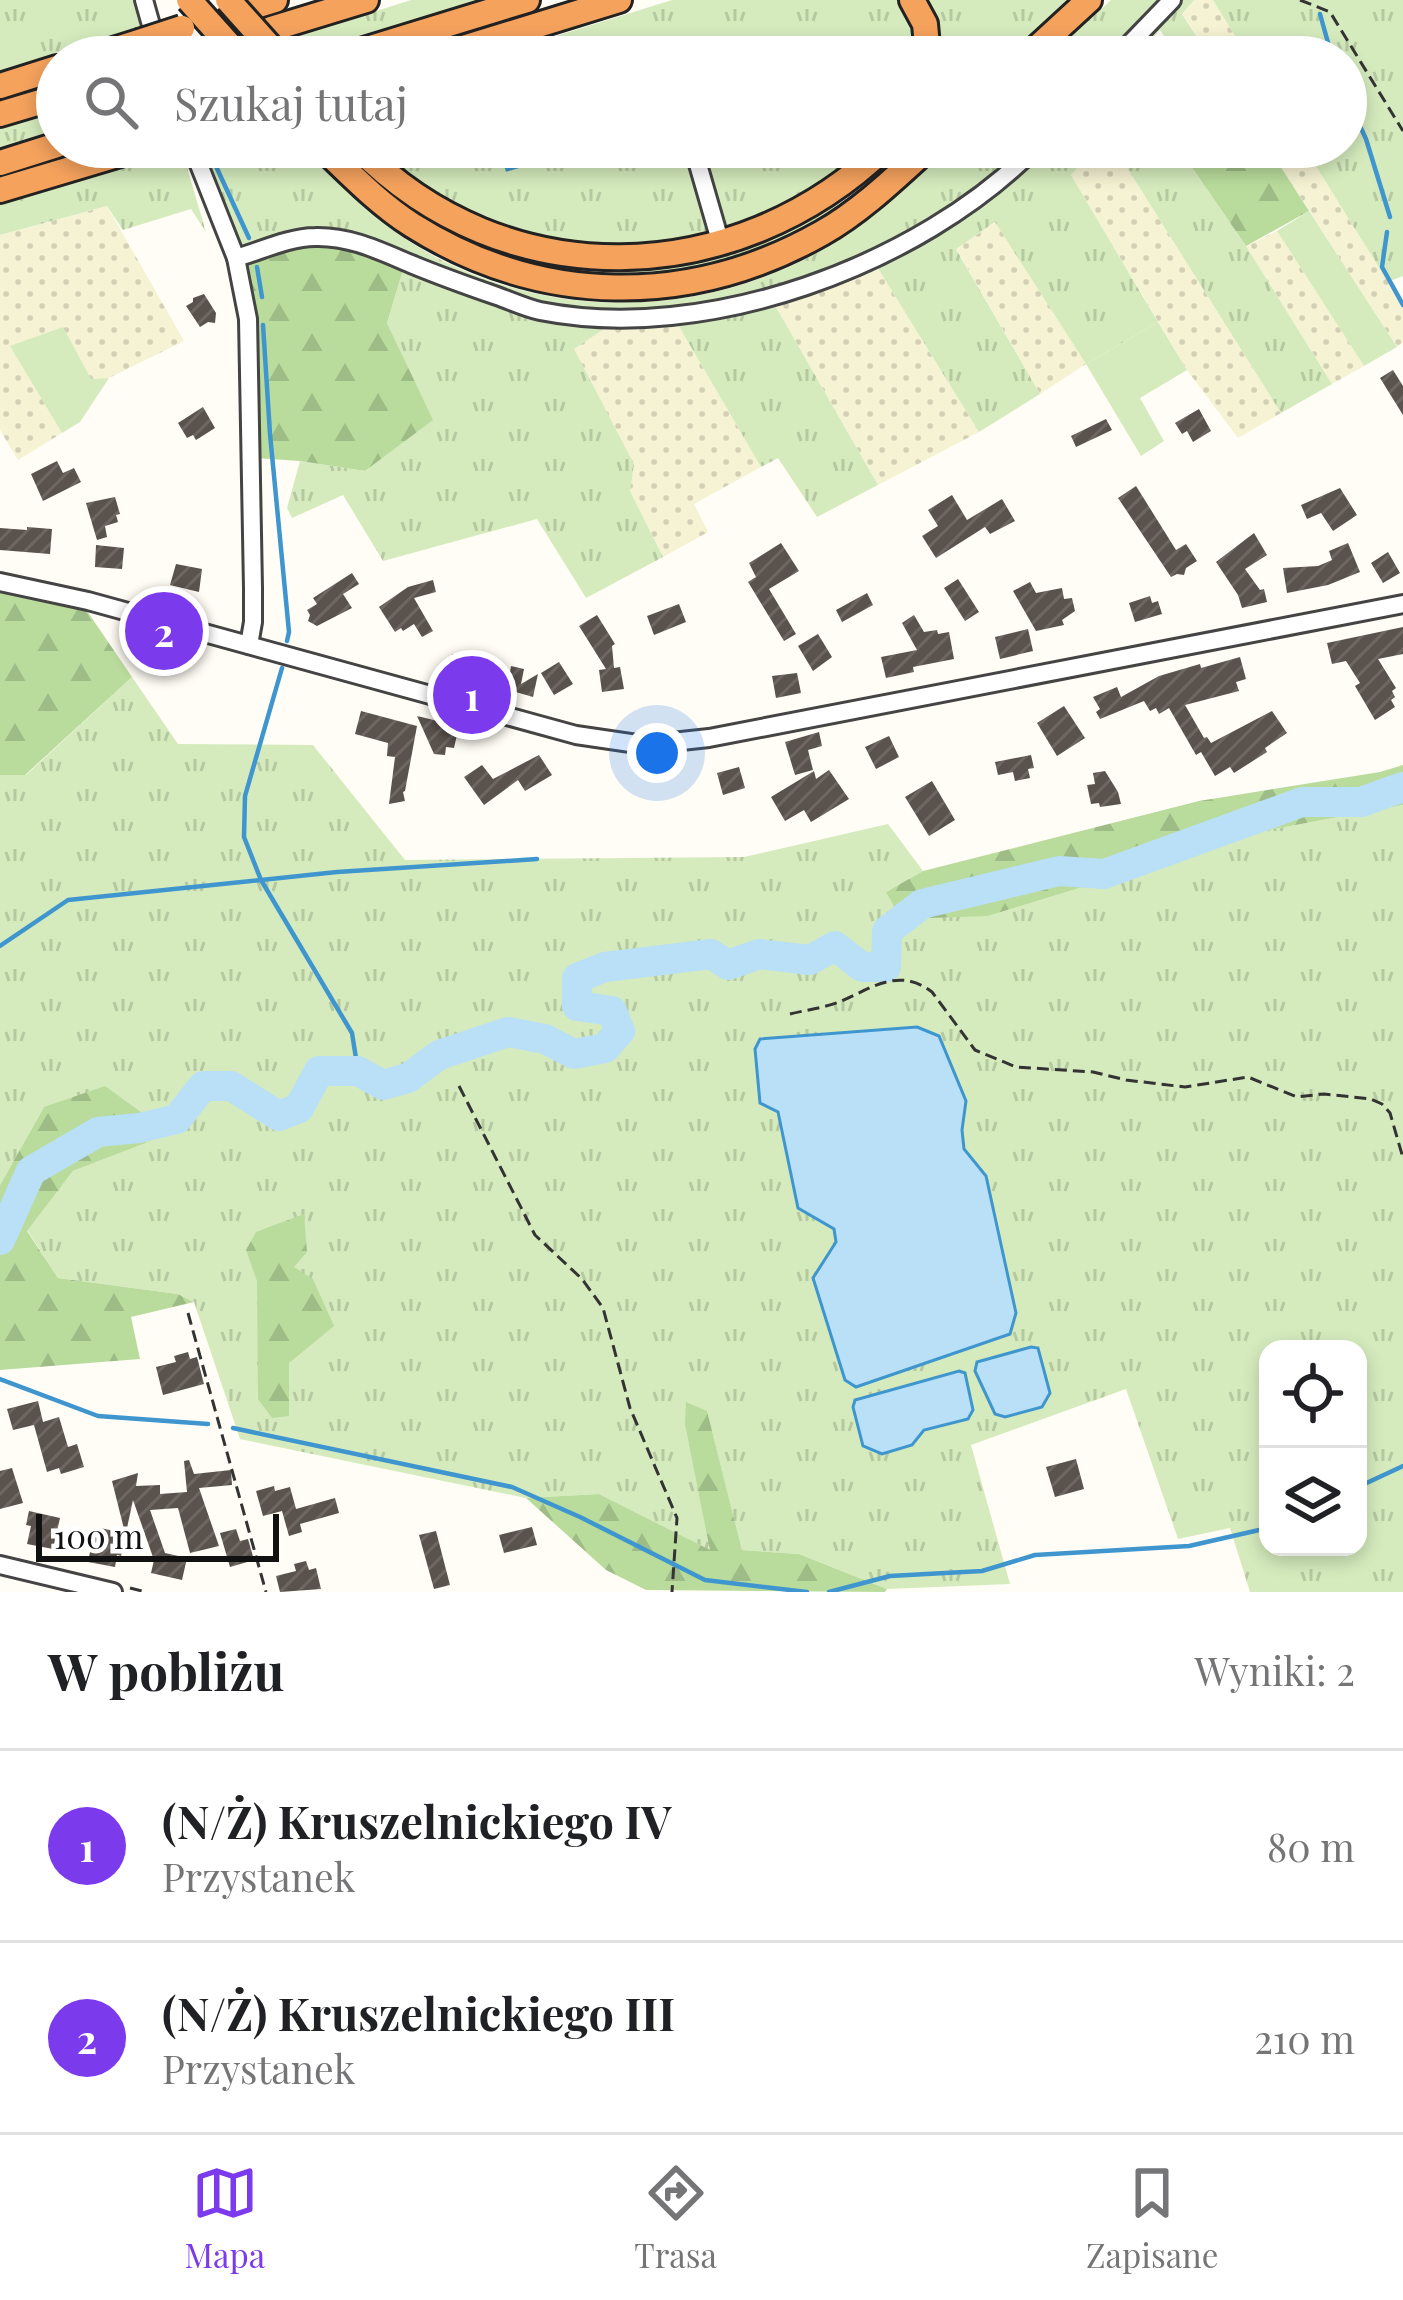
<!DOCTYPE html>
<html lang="pl">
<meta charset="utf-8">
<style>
body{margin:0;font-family:"Playfair Display",serif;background:#f6f6f6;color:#202124}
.controls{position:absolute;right:36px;bottom:36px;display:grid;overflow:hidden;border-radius:24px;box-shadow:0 6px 18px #0003}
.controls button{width:108px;height:108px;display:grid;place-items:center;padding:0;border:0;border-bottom:3px solid #e0e0e0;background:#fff;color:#202124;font:60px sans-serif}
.scale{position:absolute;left:36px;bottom:30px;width:243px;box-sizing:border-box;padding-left:12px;border:6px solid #111;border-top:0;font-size:33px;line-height:42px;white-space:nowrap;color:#111;-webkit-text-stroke:9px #fff;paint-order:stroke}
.you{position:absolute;left:657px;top:753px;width:42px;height:42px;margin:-30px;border:9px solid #fff;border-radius:50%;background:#1a73e8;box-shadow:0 0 0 18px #1a73e833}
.badge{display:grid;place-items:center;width:78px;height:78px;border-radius:50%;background:#7c3aed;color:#fff;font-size:39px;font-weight:700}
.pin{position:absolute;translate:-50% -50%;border:6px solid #fff;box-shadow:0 3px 12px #0006}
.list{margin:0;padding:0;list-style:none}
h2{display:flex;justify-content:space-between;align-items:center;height:156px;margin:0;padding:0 48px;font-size:51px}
h2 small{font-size:39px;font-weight:400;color:#757577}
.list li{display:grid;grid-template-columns:78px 1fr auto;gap:36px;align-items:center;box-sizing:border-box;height:192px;padding:0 48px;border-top:3px solid #e0e0e0}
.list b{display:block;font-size:45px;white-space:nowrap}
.list p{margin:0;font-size:39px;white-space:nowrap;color:#757577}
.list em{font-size:39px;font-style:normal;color:#757577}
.icon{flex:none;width:66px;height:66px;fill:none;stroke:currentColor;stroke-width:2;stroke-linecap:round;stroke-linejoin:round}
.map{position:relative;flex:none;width:1403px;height:1592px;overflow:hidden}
.search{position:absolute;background:#fff;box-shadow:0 6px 18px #0003;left:36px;right:36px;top:36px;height:132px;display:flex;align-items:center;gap:30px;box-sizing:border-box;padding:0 42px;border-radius:66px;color:#757577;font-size:45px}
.sheet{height:540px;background:#fff}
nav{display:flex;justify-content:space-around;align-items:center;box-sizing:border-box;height:168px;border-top:3px solid #e0e0e0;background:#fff;font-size:33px;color:#757577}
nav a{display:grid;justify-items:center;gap:6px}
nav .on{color:#7c3aed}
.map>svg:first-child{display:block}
.farmland{fill:url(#farmland-dots)}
.grass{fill:url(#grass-tufts);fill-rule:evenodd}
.forest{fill:url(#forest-firs)}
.garden{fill:#d5ebbd}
.water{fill:#b9e0f7;stroke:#3f96cf;stroke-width:3}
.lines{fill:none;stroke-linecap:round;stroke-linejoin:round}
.stream{stroke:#3f96cf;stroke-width:4.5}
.river{stroke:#b9e0f7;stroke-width:30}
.building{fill:url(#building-hatch)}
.minor-casing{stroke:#444;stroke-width:22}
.highway-casing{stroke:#222;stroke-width:30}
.path{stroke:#333;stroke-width:3;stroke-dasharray:12 6;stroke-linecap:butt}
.minor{stroke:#fff;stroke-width:16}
.highway{stroke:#f5a25d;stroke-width:24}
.highway-bridge-casing{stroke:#222;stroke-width:30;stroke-linecap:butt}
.highway-bridge{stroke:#f5a25d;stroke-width:24}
</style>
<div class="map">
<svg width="1403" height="1592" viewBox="0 0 1403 1592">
<defs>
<pattern id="farmland-dots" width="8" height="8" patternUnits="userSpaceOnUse" patternTransform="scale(3)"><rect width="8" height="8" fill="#f6f3d4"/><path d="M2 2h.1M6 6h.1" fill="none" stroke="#d2cfb5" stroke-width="1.8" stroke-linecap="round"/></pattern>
<pattern id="grass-tufts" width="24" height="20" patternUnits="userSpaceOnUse" patternTransform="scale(3)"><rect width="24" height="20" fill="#d5ebbd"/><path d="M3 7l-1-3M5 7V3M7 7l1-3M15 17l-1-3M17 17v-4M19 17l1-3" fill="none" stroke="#b6c8a1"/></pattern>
<pattern id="forest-firs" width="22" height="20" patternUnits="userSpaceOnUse" patternTransform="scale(3)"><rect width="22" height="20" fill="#b9dc9c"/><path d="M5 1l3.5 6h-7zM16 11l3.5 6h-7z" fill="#9ebc85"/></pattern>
<pattern id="building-hatch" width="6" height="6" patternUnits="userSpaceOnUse" patternTransform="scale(3)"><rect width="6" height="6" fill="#5a524d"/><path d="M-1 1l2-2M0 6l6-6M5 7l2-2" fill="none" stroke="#6d6662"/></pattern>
</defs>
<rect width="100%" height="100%" fill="#fffdf5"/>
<!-- farmland -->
<g class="farmland">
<polygon points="1194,0 1213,0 1248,57 1210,57 1182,13"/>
<polygon points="1096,147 1114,147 1281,413 1238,438 1187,370 1071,175"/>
<polygon points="1268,147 1304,147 1403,306 1403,343 1397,347"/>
<polygon points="107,206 184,341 109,378 91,379 11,345 62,433 18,460 0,430 0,235"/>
<polygon points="996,222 1086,364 1040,394 956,248"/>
<polygon points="1277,231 1364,366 1332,384 1246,246"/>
<polygon points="874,262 979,432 878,485 772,300"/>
<polygon points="677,323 761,467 694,504 708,532 663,557 630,491 573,349 610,325"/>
</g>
<!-- grass -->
<g class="grass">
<polygon points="0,0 134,0 142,28 118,36 119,39 0,77"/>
<polygon points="411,0 492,0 308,57 297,57 282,41"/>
<polygon points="672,0 904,0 911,10 919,57 489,57"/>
<polygon points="926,0 1070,0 1007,57 939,57 934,19"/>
<polygon points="1111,0 1162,0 1109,57 1049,57"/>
<polygon points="1180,0 1194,0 1182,14 1210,57 1179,57 1160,30 1134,57 1124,57"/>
<polygon points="1213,0 1403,0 1403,276 1388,282 1304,147 1346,147 1346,57 1248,57"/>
<polygon points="57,107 57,135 0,152 0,125"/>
<polygon points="169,147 174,149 181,147 206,232 191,209 123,230 107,206 0,235 0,200"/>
<path d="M 201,147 L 302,147 C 334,180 366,212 404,238 C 528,321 694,323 822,250 C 870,223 910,184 950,147 L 1030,147 L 950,210 L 876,251 L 814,277 L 699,308 L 627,313 L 533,303 L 503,294 L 391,246 L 356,237 L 258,245 L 238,244 Z"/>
<path d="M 342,147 L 350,147 L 471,234 L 693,259 L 896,147 L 909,147 C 867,182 824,221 773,243 C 661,290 532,281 427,218 C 395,199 368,173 342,147 Z"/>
<path d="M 374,147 L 871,147 C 845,170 818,186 789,204 C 778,210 768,218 757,223 C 668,259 540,256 455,207 C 426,190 399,170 374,147 Z"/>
<path d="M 1045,147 L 1096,147 L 1071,175 L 1158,322 L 1086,364 L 995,222 L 956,249 L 1040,394 L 979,432 L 874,262 C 929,229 1003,195 1045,147 Z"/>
<polygon points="1114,147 1178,147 1246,246 1332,384 1281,413"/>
<polygon points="403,270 531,317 610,325 574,349 634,464 630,491 663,557 586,598 537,519 383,561 343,495 292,518 287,508 300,461 365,471 432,420 387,323"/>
<polygon points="772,300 878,485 817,517 778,458 761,467 677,323"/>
<path d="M 132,677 L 178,744 L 313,745 L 405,860 L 744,857 L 888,824 L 923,871 L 886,892 L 988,916 L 1269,830 L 1403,805 L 1403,1592 L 1250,1592 L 1230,1528 L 1178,1539 L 1126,1389 L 971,1445 L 1010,1584 L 887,1589 L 799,1554 L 742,1550 L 707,1412 L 685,1425 L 711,1551 L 599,1494 L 526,1498 L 240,1439 L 194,1302 L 178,1294 L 58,1278 L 27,1230 L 73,1171 L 146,1143 L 44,1107 L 0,1185 L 0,775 L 26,775 ZM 966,1101 L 962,1130 L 964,1149 L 986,1176 L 1016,1313 L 836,1242 L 833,1229 L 798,1207 L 778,1112 ZM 1268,1349 L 1358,1349 L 1358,1547 L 1268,1547 ZM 959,1371 L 965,1373 L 968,1419 L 924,1430 L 855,1400 Z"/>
</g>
<!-- forest -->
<g class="forest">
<polygon points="1178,147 1268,147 1309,211 1246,246"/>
<polygon points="314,243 355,248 403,270 387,323 433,420 365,471 300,461 256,458 256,309 245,263"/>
<polygon points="0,591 85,608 132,677 25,775 0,775"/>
<polygon points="1403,765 1403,805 1269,830 988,916 901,919 886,892 923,871 1199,801 1380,772"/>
<polygon points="105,1086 149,1118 146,1143 73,1171 27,1231 58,1278 178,1294 194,1302 131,1317 140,1359 0,1370 0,1185 44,1107"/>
<polygon points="304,1214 307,1252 294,1267 313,1279 334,1326 289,1363 289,1416 272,1418 258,1399 257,1281 246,1250 256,1232"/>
<polygon points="686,1402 707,1411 742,1550 799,1554 887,1589 885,1592 646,1590 606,1570 526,1498 599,1494 710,1550 685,1425"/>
</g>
<!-- garden -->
<g class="garden">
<polygon points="1309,211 1397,347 1364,366 1277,231"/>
<polygon points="1158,322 1187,370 1140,398 1164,441 1141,456 1086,364"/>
<polygon points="63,327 91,379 109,378 80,422 62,433 10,346"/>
</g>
<!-- water -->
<g class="water">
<polygon points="500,147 585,147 507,170"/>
<polygon points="917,1027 939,1036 966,1101 962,1130 964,1149 986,1176 1016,1313 1010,1334 856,1387 845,1380 813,1278 836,1242 834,1229 798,1208 778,1112 760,1103 755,1049 760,1039"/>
<polygon points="1031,1347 1038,1348 1050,1393 1042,1407 1005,1417 995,1414 975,1371 977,1362"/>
<polygon points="959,1371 965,1373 973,1410 968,1419 924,1430 912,1445 882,1454 863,1446 853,1407 855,1400"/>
</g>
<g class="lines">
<!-- stream -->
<g class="stream">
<polyline points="1320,14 1332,57"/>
<path d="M 767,57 C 781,53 797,48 809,57"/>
<polyline points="1346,96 1366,139 1390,217"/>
<polyline points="208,149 249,238"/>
<polyline points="1387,232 1382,267 1403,305"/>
<polyline points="257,267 262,297"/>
<polyline points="263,325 270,434 289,632 287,641"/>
<polyline points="282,668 245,796 244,837 261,880 352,1033 358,1071"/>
<polyline points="0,946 68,900 337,872 537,859"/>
<polyline points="0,1379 98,1416 208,1424"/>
<polyline points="233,1428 512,1487 580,1517 705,1580 807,1592"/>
<polyline points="1358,1487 1403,1466"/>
<polyline points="829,1592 890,1576 982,1571 1035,1555 1189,1546 1268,1528"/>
</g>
<!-- river -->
<polyline class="river" points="0,1240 31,1171 98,1132 139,1128 177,1119 203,1086 231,1086 279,1116 299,1108 319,1071 358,1071 383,1085 408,1078 439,1055 508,1032 545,1039 574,1054 605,1048 620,1031 612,1011 577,1006 577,978 605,967 711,954 728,965 759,954 810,960 835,946 862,967 886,967 887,931 922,904 1059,871 1104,874 1302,802 1361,802 1403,787"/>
</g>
<!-- building -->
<g class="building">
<polygon points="204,294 216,313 215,323 208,322 200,327 186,306 193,302 193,298"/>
<polygon points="1393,370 1403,386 1403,415 1380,378"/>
<polygon points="203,407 215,428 196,440 193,435 187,438 178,423"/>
<polygon points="1199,409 1211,431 1193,442 1187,431 1182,434 1175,423"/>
<polygon points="1106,419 1112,430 1076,447 1071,436"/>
<polygon points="57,461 63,473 74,468 81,482 43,501 31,474"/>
<polygon points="1136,486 1176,550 1186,544 1197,561 1186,568 1184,575 1177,574 1171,577 1118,498"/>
<polygon points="1340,488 1357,515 1333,531 1321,513 1307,519 1301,505"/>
<polygon points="952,495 967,520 1002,499 1015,521 990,534 985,527 936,558 922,536 938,526 928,510"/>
<polygon points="115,497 120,514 116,515 118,522 105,526 107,537 97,540 86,503"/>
<polygon points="27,527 52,529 50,554 0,550 0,528 27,530"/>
<polygon points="1254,533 1267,555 1245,569 1260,590 1264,589 1267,602 1242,608 1238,595 1216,562"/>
<polygon points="781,543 799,571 769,589 796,634 784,641 748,582 756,577 749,563"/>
<polygon points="1348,543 1360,572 1328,585 1287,593 1283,568 1318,566 1332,560 1329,551"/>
<polygon points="96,545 124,548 122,569 95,567"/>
<polygon points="1388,552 1400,573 1383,583 1371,563"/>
<polygon points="176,564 202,569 199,592 170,585"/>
<polygon points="352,573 359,584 343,594 352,608 317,626 308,621 310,615 307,610 317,604 313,598"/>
<polygon points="958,579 979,612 965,621 944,588"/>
<polygon points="433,580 436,592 414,598 433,631 422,637 414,624 403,631 401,628 395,632 379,607 408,587"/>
<polygon points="1030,582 1036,593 1062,588 1064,599 1072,598 1075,611 1062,620 1064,625 1036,631 1013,591"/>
<polygon points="867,593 873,605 842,622 836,610"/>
<polygon points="1150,596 1152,603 1158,601 1162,614 1135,622 1129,603"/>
<polygon points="679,604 686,622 654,635 647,616"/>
<polygon points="597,615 615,644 612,646 614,668 620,667 624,689 602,692 599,670 606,669 579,626"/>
<polygon points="914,615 924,632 937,630 938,634 949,632 954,659 913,667 914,672 886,678 881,657 917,650 902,623"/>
<polygon points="1403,627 1403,654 1378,659 1396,688 1392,691 1395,697 1391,700 1395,707 1375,720 1355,686 1360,683 1346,661 1332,664 1327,643"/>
<polygon points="1028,629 1033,651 1000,659 995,637"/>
<polygon points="818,634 832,657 813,671 798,646"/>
<polygon points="144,647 173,651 171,666 142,663"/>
<polygon points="452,654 476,659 478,667 502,672 510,672 511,666 524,669 521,684 538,674 533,697 448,672"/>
<polygon points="1240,657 1246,679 1236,682 1239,691 1185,705 1204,738 1207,737 1211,743 1272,711 1287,733 1265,748 1267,752 1234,773 1230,767 1215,776 1201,752 1196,755 1169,708 1159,714 1156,708 1150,711 1144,701 1100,719 1096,712 1100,709 1093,697 1117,687 1121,697 1159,676 1200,664 1201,668"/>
<polygon points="559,662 573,684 554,695 541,673"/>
<polygon points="797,673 801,693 776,698 772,676"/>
<polygon points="1064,706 1085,738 1057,756 1037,723"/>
<polygon points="361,711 417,726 405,791 403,792 405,801 389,804 395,757 387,756 388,743 355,734"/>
<polygon points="417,716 459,726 454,748 446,747 445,755 434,754"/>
<polygon points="819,732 822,746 808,750 813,770 795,775 785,742"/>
<polygon points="889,736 899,757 876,769 865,747"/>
<polygon points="539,755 552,775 525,791 518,780 484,805 464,777 482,765 493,779"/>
<polygon points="1031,755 1034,768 1028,769 1030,778 1015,781 1013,772 998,775 995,762"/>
<polygon points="739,767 745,788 723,795 717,773"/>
<polygon points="829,770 849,799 811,822 804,810 785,821 771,797 814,771 816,779"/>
<polygon points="1105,771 1118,792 1121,804 1100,807 1099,803 1091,804 1087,785 1095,784 1093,773"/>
<polygon points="932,781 955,820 929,836 905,797"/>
<polygon points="188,1352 190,1359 197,1357 204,1384 163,1395 156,1367 176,1362 174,1356"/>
<polygon points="38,1401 43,1422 59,1417 68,1447 77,1444 84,1467 61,1474 59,1468 47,1472 34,1425 13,1430 7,1409"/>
<polygon points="1076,1459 1084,1489 1055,1497 1046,1467"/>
<polygon points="189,1460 194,1474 231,1470 232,1485 199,1488 219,1546 190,1553 178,1508 150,1510 165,1553 187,1558 182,1580 151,1573 154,1560 133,1500 121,1556 117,1555 115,1567 88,1562 95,1527 125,1533 112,1481 138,1473 136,1486 160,1485 160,1494 187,1492 184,1461"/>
<polygon points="12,1468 23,1503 0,1509 0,1471"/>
<polygon points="274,1486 275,1491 290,1487 296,1509 335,1498 339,1513 300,1524 302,1532 289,1536 282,1511 263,1516 256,1491"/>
<polygon points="29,1511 60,1518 53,1549 27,1544 31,1526 26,1525"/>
<polygon points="532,1527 537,1545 504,1553 499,1535"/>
<polygon points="236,1529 240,1541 248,1539 254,1560 230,1567 220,1533"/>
<polygon points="436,1531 450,1585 434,1589 419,1535"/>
<polygon points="306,1561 309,1570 316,1568 321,1589 280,1592 276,1576 296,1571 294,1564"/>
</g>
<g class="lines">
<!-- minor casing -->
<g class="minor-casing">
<g id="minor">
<polyline points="144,0 151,25"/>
<polyline points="1117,57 1172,0"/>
<polyline points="192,147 236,258 248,319 253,588 253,622 249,645"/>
<polyline points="693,147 721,244"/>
<path d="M 236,258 C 260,251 290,237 315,237 C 350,236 380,251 411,264 C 440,276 468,286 497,296 C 511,301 526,308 540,311 C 706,344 919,266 1036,147"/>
<polyline points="0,582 88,601 576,735 644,745 709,738 1403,604"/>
<polyline points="0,1565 113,1592"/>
</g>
</g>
<!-- highway casing -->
<g class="highway-casing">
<g id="highway">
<polyline points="912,0 925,24 928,57"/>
<polyline points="252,7 275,0"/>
<polyline points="271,29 366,0"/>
<polyline points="91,57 139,42"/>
<polyline points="182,57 212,48"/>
<polyline points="341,57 527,0"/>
<polyline points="434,57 619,0"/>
<polyline points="1027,57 1089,0"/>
<polyline points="0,86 57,68"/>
<polyline points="0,114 57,97"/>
<path d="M 322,147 C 350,174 379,204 412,225 C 540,306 690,308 822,233 C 861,211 896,177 929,147"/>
<path d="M 358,147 C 505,297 735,291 885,147"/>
<polyline points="0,163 57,145"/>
<polyline points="0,190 144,147"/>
</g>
</g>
<!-- path -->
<g class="path">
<polyline points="1300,0 1330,12 1403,131"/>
<path d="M 790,1014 C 806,1010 823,1008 839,1002 C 871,989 898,966 932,992 L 975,1050 L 1016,1067 L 1093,1072 L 1126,1080 L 1185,1087 L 1248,1077 L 1297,1097 L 1324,1094 L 1371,1099 L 1382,1104 L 1390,1113 L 1403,1158"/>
<polyline points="459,1086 535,1235 582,1279 603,1308 630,1408 677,1518 672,1592"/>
<polyline points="188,1313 266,1592"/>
<polyline points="130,1588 146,1592"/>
</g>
<!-- minor -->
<use href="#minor" class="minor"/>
<!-- highway -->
<use href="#highway" class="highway"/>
<!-- highway-bridge casing -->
<g class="highway-bridge-casing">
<g id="highway-bridge">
<polyline points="189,0 240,57"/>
<polyline points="228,0 279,57"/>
<polyline points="139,42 182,28"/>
</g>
</g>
<!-- highway-bridge -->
<use href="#highway-bridge" class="highway-bridge"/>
</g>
</svg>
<div class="controls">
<button><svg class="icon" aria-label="locate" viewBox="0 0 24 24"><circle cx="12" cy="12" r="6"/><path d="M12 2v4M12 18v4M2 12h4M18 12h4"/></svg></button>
<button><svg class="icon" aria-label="layers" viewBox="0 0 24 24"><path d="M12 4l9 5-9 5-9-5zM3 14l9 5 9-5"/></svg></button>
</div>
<div class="scale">100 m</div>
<div class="you"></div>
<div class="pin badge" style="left:472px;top:695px">1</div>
<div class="pin badge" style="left:164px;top:631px">2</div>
<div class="search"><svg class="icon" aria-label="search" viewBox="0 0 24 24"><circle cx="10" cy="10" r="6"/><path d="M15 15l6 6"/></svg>Szukaj tutaj</div>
</div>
<section class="sheet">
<h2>W pobliżu<small>Wyniki: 2</small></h2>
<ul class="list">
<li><span class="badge">1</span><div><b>(N/Ż) Kruszelnickiego IV</b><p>Przystanek</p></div><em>80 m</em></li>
<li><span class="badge">2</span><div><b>(N/Ż) Kruszelnickiego III</b><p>Przystanek</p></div><em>210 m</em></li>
</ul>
</section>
<nav>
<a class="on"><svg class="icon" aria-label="map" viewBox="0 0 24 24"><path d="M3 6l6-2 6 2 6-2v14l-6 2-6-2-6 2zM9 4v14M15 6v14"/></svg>Mapa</a>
<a><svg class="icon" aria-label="directions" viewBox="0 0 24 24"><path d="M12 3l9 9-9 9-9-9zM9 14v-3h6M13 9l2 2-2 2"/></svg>Trasa</a>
<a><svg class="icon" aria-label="saved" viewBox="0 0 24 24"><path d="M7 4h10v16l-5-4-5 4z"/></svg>Zapisane</a>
</nav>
